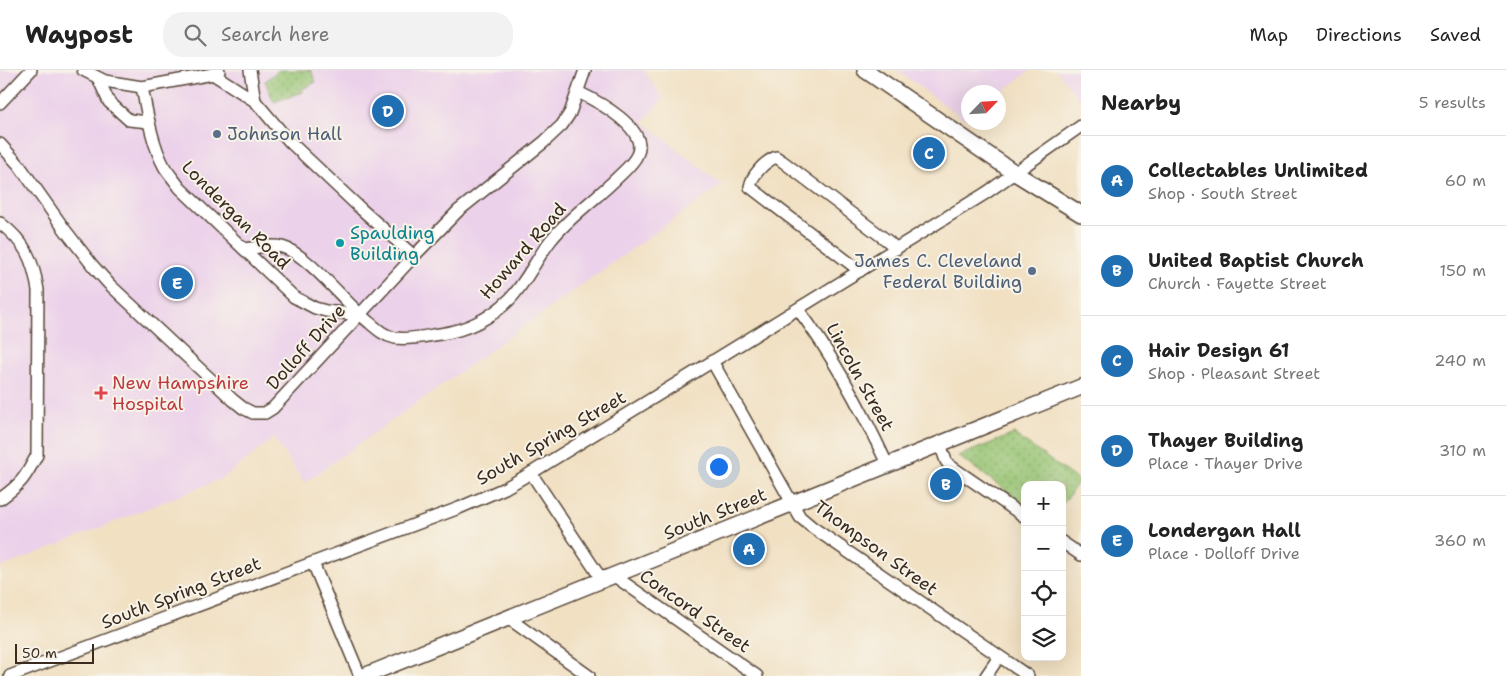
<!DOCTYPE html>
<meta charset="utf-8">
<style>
body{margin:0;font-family:"Shantell Sans",sans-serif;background:#f2f2f2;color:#222}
.controls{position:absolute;right:15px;bottom:15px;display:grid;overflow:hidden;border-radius:10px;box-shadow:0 5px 20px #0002}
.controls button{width:45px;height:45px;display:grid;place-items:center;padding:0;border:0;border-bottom:1px solid #e0e0e0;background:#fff;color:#222;font:25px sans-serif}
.compass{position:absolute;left:961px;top:15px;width:45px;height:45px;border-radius:50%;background:#fff;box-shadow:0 5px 20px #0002;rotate:65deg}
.scale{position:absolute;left:15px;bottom:12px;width:79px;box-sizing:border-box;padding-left:5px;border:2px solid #3b2a1e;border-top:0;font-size:14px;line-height:18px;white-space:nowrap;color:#3b2a1e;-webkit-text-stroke:4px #f7f3e8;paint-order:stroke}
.you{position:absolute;left:718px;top:396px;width:18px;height:18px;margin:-12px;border:4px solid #fff;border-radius:50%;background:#1a73e8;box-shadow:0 0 0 8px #1a73e833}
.badge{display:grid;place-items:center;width:32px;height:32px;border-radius:50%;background:#1f6fb2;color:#fff;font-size:16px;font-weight:700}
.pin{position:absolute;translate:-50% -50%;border:2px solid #fff;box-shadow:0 1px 5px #0006}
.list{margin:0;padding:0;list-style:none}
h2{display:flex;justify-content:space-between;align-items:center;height:65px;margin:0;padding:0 20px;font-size:21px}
h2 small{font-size:16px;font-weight:400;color:#767676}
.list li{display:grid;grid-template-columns:32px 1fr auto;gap:15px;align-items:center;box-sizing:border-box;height:90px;padding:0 20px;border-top:1px solid #e0e0e0}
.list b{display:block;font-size:19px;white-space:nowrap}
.list p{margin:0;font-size:16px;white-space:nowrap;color:#767676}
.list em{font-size:16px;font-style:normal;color:#767676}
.icon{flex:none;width:28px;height:28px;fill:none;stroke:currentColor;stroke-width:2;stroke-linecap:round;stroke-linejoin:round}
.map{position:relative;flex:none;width:1081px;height:606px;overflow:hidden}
header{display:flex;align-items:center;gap:30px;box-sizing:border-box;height:70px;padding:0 25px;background:#fff;border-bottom:1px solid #e0e0e0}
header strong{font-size:24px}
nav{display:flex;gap:28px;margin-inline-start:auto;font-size:18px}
.search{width:350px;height:45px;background:#f2f2f2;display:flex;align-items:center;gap:12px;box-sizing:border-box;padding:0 18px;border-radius:20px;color:#767676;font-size:19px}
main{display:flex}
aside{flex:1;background:#fff}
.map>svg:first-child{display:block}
.built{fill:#ecd1ea}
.park{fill:url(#park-dots);stroke:#687648}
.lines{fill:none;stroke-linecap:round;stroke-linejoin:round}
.minor-casing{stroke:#564537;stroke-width:14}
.major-casing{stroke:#564537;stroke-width:18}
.minor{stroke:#fff;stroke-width:11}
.major{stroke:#fff;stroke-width:15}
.service-dot{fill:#5c6f8a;stroke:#f7f3e8;stroke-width:2}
.culture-dot{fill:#0f9aa8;stroke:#f7f3e8;stroke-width:2}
.health-dot{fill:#e0444e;stroke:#f7f3e8;stroke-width:2}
.labels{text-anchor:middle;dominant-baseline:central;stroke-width:4;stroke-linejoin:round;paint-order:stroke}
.service-label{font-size:18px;fill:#4e5e75;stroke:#f7f3e8;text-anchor:start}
.street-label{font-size:18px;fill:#3b2a1e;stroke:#f7f3e8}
.culture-label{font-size:18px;fill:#0d838f;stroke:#f7f3e8;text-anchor:start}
.health-label{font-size:18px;fill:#be3a42;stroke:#f7f3e8;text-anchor:start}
</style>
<header>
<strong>Waypost</strong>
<div class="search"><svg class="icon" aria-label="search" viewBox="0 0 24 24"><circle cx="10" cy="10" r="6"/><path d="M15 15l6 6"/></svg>Search here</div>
<nav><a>Map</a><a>Directions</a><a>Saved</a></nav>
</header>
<main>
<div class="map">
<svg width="1081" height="606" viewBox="0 0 1081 606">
<defs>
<pattern id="park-dots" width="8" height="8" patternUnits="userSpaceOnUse" patternTransform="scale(1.25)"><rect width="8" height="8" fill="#96c372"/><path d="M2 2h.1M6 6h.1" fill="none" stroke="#7c9f5d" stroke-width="1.8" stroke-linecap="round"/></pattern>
</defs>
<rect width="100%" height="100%" fill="#f7f3e8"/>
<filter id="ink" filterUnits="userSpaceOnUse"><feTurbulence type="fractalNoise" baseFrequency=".02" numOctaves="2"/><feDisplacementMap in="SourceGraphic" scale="10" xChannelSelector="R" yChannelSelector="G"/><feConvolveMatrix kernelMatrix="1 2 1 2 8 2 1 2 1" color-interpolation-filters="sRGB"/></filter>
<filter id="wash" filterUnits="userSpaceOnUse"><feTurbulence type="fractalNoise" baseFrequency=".0096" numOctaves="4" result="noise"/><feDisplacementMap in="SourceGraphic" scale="20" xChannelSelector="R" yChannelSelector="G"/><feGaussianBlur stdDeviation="1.12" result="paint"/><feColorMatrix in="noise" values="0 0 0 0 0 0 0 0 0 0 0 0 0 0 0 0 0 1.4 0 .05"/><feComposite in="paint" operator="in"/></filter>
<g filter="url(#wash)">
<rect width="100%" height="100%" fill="#f1e0c2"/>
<!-- built -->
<g class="built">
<polygon points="0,0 644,0 663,29 643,52 722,115 304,413 274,368 223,408 0,498"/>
<polygon points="897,0 1031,0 999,24 998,22 968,22 968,46 964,49"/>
<polygon points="1057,0 1081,0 1081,33"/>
</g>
<!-- park -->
<g class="park">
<polygon points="279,0 311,0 316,12 302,19 303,22 274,32 265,11"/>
<polygon points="1014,364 1079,411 1062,435 1062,415 1025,415 1025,434 958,386"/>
</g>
</g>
<g filter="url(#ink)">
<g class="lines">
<!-- minor casing -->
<g class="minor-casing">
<g id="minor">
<polyline points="83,0 105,11 142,17 213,4 219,1"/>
<polyline points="250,0 255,31"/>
<polyline points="213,4 255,31 290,72 361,139 414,186"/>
<polyline points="98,8 109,32 129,50 149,52"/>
<path d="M 142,17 C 147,43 152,75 165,98 C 170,105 175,111 180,118 L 294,227 L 315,238 L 326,241 L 359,245"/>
<polyline points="0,33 31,0"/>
<polyline points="0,74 19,95 65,160 93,196 109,214 233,330 243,338 253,343 265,343 273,338 414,186 458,141 544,72 562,55 570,43 585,0"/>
<path d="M 0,153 C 25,172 33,189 38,220 L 37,385 C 25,408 21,414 0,429"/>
<path d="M 244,179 C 255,178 270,174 282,177 C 307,183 347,235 370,253 C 378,260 385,266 395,268 C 410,270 426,266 440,264 C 467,260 491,248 510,229 C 527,211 536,189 551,170 C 570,146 596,129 617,108 C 624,101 633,94 637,85 C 650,59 597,31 578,22"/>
<path d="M 860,201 L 750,117 C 752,105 764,92 776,87 L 782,91 L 889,172 L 896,179"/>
<path d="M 798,239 C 834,287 862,340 887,394"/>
<polyline points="712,291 800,447 812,457 1028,606"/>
<polyline points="940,374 946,391 949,395 1025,447"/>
<polyline points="531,403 602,510"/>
<polyline points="1062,472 1081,485"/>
<polyline points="313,493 360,606"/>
<polyline points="613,505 757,606"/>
<polyline points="508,548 589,606"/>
<polyline points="10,606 459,438 505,418 531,403 986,123 1081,56"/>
<polyline points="986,606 999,587"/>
</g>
</g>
<!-- major casing -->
<g class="major-casing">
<g id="major">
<polyline points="865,0 1015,103 1081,144"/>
<polyline points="364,606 1081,317"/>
</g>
</g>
<!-- minor -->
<use href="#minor" class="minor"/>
<!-- major -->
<use href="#major" class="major"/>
</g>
</g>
<!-- markers -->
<g class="service-dot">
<circle cx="217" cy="64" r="5"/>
<circle cx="1032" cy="201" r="5"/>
</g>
<circle class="culture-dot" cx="340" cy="173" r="5"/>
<path class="health-dot" d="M98.5 315.5h5v5h5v5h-5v5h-5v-5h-5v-5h5z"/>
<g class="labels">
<!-- service labels -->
<g class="service-label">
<text x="227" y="64">Johnson Hall</text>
<text x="1022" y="191" text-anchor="end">James C. Cleveland<tspan x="1022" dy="21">Federal Building</tspan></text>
</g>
<!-- street labels -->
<g class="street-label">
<text transform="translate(236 145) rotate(45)">Londergan Road</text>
<text transform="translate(523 181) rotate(-49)">Howard Road</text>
<text transform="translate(306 277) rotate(-48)">Dolloff Drive</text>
<text transform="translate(860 307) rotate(61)">Lincoln Street</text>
<text transform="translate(551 368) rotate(-30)">South Spring Street</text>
<text transform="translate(715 444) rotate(-22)">South Street</text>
<text transform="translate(876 478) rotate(36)">Thompson Street</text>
<text transform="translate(181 523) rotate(-21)">South Spring Street</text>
<text transform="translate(695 541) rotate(35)">Concord Street</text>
</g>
<!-- culture labels -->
<g class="culture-label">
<text x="350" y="163">Spaulding<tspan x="350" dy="21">Building</tspan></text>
</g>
<!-- health labels -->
<g class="health-label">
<text x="112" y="313">New Hampshire<tspan x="112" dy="21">Hospital</tspan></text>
</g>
</g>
</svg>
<div class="controls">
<button>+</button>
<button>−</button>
<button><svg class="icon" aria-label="locate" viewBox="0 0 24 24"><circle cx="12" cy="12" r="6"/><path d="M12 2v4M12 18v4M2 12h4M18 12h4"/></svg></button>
<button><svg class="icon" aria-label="layers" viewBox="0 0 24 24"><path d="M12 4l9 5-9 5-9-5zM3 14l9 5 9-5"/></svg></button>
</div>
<svg class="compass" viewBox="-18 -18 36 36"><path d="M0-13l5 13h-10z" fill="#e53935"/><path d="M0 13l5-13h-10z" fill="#767676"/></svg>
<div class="scale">50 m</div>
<div class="you"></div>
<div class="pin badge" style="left:749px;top:479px">A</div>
<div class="pin badge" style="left:946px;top:414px">B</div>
<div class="pin badge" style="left:929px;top:83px">C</div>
<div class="pin badge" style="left:388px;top:41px">D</div>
<div class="pin badge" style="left:177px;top:213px">E</div>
</div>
<aside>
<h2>Nearby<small>5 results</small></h2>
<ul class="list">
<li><span class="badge">A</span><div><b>Collectables Unlimited</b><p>Shop · South Street</p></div><em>60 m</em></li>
<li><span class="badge">B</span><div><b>United Baptist Church</b><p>Church · Fayette Street</p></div><em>150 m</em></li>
<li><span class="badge">C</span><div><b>Hair Design 61</b><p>Shop · Pleasant Street</p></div><em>240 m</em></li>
<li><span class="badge">D</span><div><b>Thayer Building</b><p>Place · Thayer Drive</p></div><em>310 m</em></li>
<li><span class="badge">E</span><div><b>Londergan Hall</b><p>Place · Dolloff Drive</p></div><em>360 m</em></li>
</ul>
</aside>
</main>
